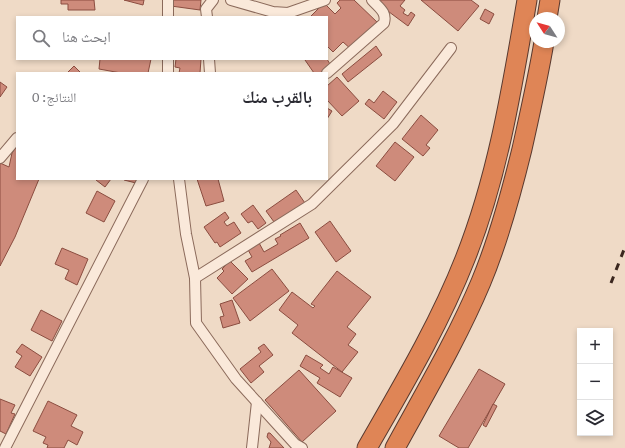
<!DOCTYPE html>
<html lang="ar">
<meta charset="utf-8">
<style>
body{margin:0;font-family:Literata,"Noto Naskh Arabic",serif;background:#f2f2f3;color:#2b2b33;direction:rtl}
.controls{position:absolute;right:12px;bottom:12px;display:grid;overflow:hidden;border-radius:0px;box-shadow:0 2px 6px #0003}
.controls button{width:36px;height:36px;display:grid;place-items:center;padding:0;border:0;border-bottom:1px solid #e1e1e2;background:#fff;color:#2b2b33;font:20px sans-serif}
.compass{position:absolute;left:529px;top:12px;width:36px;height:36px;border-radius:50%;background:#fff;box-shadow:0 2px 6px #0003;rotate:306deg}
.list{margin:0;padding:0;list-style:none}
h2{display:flex;justify-content:space-between;align-items:center;height:52px;margin:0;padding:0 16px;font-size:17px}
h2 small{font-size:13px;font-weight:400;color:#7c7c81}
.icon{flex:none;width:22px;height:22px;fill:none;stroke:currentColor;stroke-width:2;stroke-linecap:round;stroke-linejoin:round}
.map{position:relative;flex:none;width:625px;height:448px;overflow:hidden;direction:ltr}
.search{position:absolute;background:#fff;box-shadow:0 2px 6px #0003;left:16px;top:16px;width:312px;height:44px;display:flex;align-items:center;gap:10px;box-sizing:border-box;padding:0 14px;border-radius:0px;color:#7c7c81;font-size:15px}
.panel{position:absolute;background:#fff;box-shadow:0 2px 6px #0003;left:16px;top:72px;width:312px;height:108px;border-radius:0px;direction:rtl}
.map>svg:first-child{display:block}
.building{fill:#ce8b7b;stroke:#8b4d40}
.lines{fill:none;stroke-linecap:round;stroke-linejoin:round}
.minor-casing{stroke:#8b6a5b;stroke-width:12}
.motorway-casing{stroke:#59392f;stroke-width:21}
.minor{stroke:#fae9da;stroke-width:10}
.motorway{stroke:#df8556;stroke-width:19}
.rail{stroke:#3b271f;stroke-width:3;stroke-dasharray:7 7;stroke-linecap:butt}
</style>
<div class="map">
<svg width="625" height="448" viewBox="0 0 625 448">
<rect width="100%" height="100%" fill="#efdac6"/>
<!-- building -->
<g class="building">
<polygon points="61,0 94,0 95,10 68,10 68,4 61,4"/>
<polygon points="124,0 144,0 143,5"/>
<polygon points="172,0 201,0 200,10 171,6"/>
<polygon points="340,0 354,0 378,23 352,50 343,42 333,52 327,46 327,17 310,17 324,3 335,14 341,8 337,3"/>
<polygon points="373,0 405,0 400,6 405,10 403,13 408,16 411,12 415,15 408,26"/>
<polygon points="421,0 471,0 479,6 458,31"/>
<polygon points="485,9 494,14 489,24 480,19"/>
<polygon points="376,46 382,55 348,82 342,74"/>
<polygon points="98,59 151,59 148,73 121,73 99,69 100,59"/>
<polygon points="176,59 201,59 200,73 179,73 180,68 175,67"/>
<polygon points="307,59 327,59 331,66 320,73 314,73 305,60"/>
<polygon points="74,66 81,73 67,73"/>
<polygon points="337,77 359,101 342,116 327,100 327,86"/>
<polygon points="0,82 7,87 0,97"/>
<polygon points="383,91 397,102 384,119 365,104 369,99 374,103"/>
<polygon points="327,108 332,111 327,119"/>
<polygon points="421,115 438,130 426,145 430,148 423,156 402,139"/>
<polygon points="395,142 414,157 395,181 376,166"/>
<polygon points="17,145 17,179 39,179 15,237 0,266 0,163 9,167 12,153"/>
<polygon points="96,179 111,179 105,187 96,180"/>
<polygon points="125,179 137,179 136,183 124,180"/>
<polygon points="197,179 218,179 224,201 206,206"/>
<polygon points="296,190 307,206 277,226 266,211"/>
<polygon points="97,191 115,201 104,222 86,213"/>
<polygon points="253,205 266,223 258,229 252,221 248,223 241,214"/>
<polygon points="225,212 229,218 224,222 227,226 234,222 241,233 220,247 217,242 215,243 204,227"/>
<polygon points="330,221 351,251 336,262 315,232"/>
<polygon points="300,223 309,238 252,272 245,261 252,257 247,248 258,241 264,252 278,244 275,239 281,236 280,235"/>
<polygon points="62,248 88,259 77,285 65,279 69,270 55,264"/>
<polygon points="230,261 248,279 232,294 217,278 224,271 222,269"/>
<polygon points="272,269 289,291 250,321 233,298"/>
<polygon points="337,271 371,297 347,327 356,334 348,345 358,352 342,372 292,333 298,325 279,310 292,292 313,308 315,306 311,304"/>
<polygon points="232,300 240,323 223,328 220,317 224,316 220,304"/>
<polygon points="41,310 62,321 52,341 31,330"/>
<polygon points="22,344 42,357 30,376 15,367 22,356 16,352"/>
<polygon points="264,344 273,355 259,366 264,372 251,383 240,369 261,352 258,348"/>
<polygon points="306,355 323,365 320,368 329,374 333,367 352,378 340,397 317,383 320,378 300,366"/>
<polygon points="479,369 505,384 468,448 459,448 439,436"/>
<polygon points="299,370 336,411 302,442 265,400"/>
<polygon points="0,399 15,405 11,413 15,414 6,434 0,431"/>
<polygon points="48,401 77,415 71,426 83,432 77,445 68,440 64,448 47,448 48,445 43,443 46,437 33,431"/>
<polygon points="493,404 497,406 486,427 483,425"/>
<polygon points="268,433 270,433 284,448 269,448 271,442 267,437"/>
</g>
<g class="lines">
<!-- minor casing -->
<g class="minor-casing">
<g id="minor">
<polyline points="231,0 273,12 288,13 325,0"/>
<polyline points="168,17 168,0"/>
<polyline points="207,17 206,9 213,0"/>
<polyline points="209,59 210,73"/>
<polyline points="168,73 168,59"/>
<path d="M 327,73 L 384,23 C 387,12 379,8 372,0"/>
<polyline points="0,158 17,138"/>
<polyline points="179,179 186,234 195,278 196,323 236,379 295,444 302,448"/>
<polyline points="195,278 312,204 393,124 451,48"/>
<polyline points="5,448 143,179"/>
<polyline points="252,448 257,402"/>
</g>
</g>
<!-- motorway casing -->
<g class="motorway-casing">
<g id="motorway">
<polyline points="547,18 550,0"/>
<path d="M 367,448 C 402,387 439,325 465,259 C 498,176 512,88 527,0"/>
<path d="M 395,448 C 425,393 457,339 481,282 C 499,239 511,194 522,149 C 530,113 538,78 544,42"/>
</g>
</g>
<!-- minor -->
<use href="#minor" class="minor"/>
<!-- motorway -->
<use href="#motorway" class="motorway"/>
<!-- rail -->
<polyline class="rail" points="611,283 625,247"/>
</g>
</svg>
<div class="controls">
<button>+</button>
<button>−</button>
<button><svg class="icon" aria-label="layers" viewBox="0 0 24 24"><path d="M12 4l9 5-9 5-9-5zM3 14l9 5 9-5"/></svg></button>
</div>
<svg class="compass" viewBox="-18 -18 36 36"><path d="M0-13l5 13h-10z" fill="#e53935"/><path d="M0 13l5-13h-10z" fill="#7c7c81"/></svg>
<div class="search"><svg class="icon" aria-label="search" viewBox="0 0 24 24"><circle cx="10" cy="10" r="6"/><path d="M15 15l6 6"/></svg>ابحث هنا</div>
<section class="panel">
<h2>بالقرب منك<small>النتائج: 0</small></h2>
<ul class="list">
</ul>
</section>
</div>
